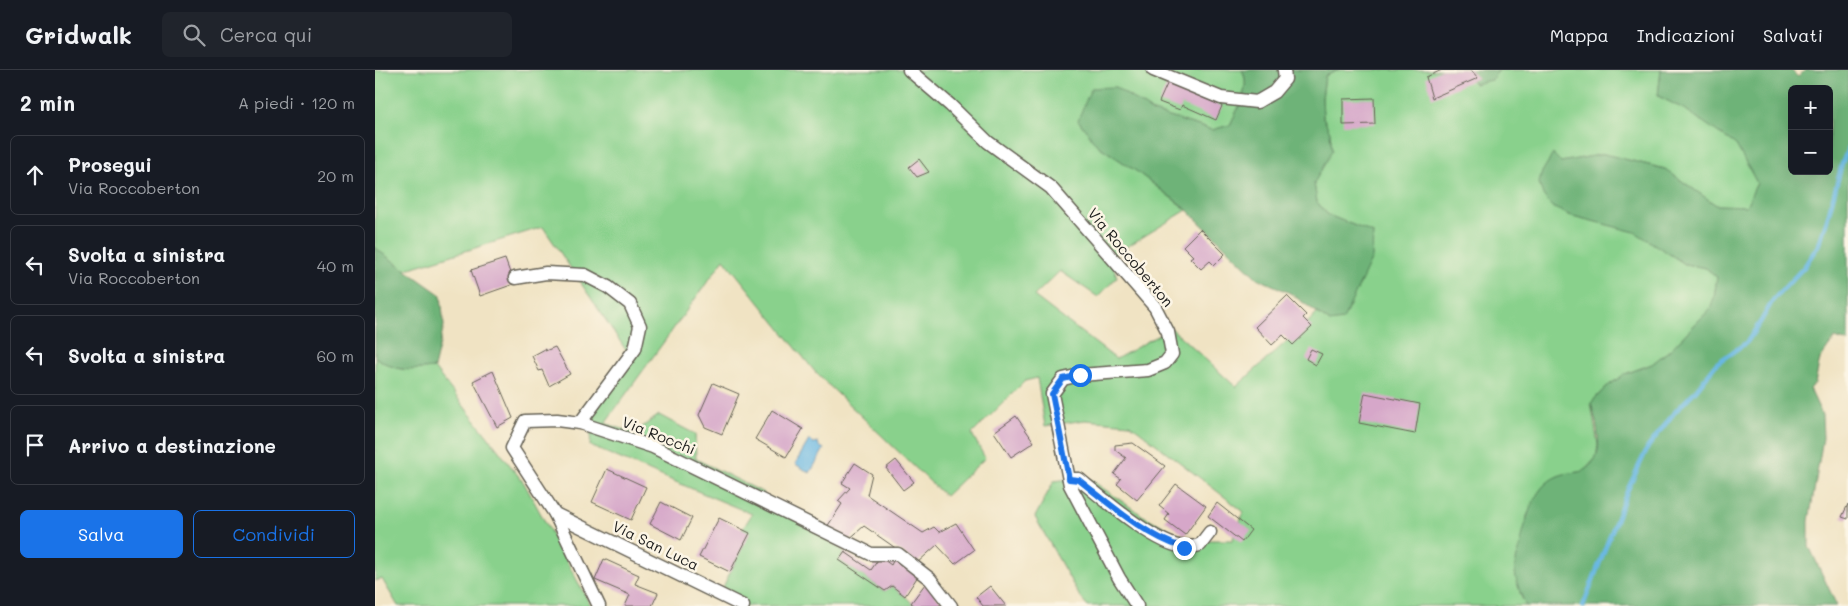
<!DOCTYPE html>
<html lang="it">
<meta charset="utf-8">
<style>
body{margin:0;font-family:Mali,sans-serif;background:#20242c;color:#f1f3f6}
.controls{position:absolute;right:15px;top:15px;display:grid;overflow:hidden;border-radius:8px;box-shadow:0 5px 20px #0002}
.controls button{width:45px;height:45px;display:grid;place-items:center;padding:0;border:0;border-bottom:1px solid #363941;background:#171b24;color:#f1f3f6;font:25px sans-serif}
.stop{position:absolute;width:15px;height:15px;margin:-11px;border:4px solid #1a73e8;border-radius:50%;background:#fff}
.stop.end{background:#1a73e8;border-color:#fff;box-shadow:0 1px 5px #0008}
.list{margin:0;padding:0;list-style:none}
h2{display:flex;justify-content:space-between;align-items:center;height:65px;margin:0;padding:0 20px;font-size:21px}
h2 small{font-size:16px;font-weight:400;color:#9ea1a6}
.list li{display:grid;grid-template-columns:32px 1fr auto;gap:15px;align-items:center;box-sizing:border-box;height:80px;margin:0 10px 10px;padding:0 10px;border:1px solid #363941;border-radius:8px}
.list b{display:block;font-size:19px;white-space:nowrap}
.list p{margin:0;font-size:16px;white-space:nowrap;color:#9ea1a6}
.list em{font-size:16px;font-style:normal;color:#9ea1a6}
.actions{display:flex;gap:10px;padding:15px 20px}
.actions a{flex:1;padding:11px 0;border:1px solid #1a73e8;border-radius:8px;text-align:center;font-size:18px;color:#1a73e8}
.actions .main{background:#1a73e8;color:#fff}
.icon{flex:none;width:28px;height:28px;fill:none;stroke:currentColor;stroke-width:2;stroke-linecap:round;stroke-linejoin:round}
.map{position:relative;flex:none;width:1473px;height:536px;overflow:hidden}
header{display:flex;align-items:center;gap:30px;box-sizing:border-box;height:70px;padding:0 25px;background:#171b24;border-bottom:1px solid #363941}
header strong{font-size:24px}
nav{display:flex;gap:28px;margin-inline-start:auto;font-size:18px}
.search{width:350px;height:45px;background:#20242c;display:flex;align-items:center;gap:12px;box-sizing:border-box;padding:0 18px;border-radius:8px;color:#9ea1a6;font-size:19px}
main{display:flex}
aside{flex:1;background:#171b24}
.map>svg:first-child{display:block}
.green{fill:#89d18c;stroke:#527654}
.forest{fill:#6eb378;stroke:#45684a;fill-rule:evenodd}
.water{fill:#69b8e3;stroke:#426a80}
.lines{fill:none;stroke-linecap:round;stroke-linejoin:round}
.stream{stroke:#69b8e3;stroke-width:4.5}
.building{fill:#d6a7c9}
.minor-casing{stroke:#666256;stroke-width:15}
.minor{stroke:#fff;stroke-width:12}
.route{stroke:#1a73e8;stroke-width:6}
.labels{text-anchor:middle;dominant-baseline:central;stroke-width:5;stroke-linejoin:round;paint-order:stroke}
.street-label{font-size:15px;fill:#1c1c1c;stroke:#fcf5e5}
</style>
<header>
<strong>Gridwalk</strong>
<div class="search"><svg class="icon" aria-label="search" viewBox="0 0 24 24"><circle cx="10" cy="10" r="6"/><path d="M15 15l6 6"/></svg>Cerca qui</div>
<nav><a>Mappa</a><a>Indicazioni</a><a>Salvati</a></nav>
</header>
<main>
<aside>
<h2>2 min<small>A piedi · 120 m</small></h2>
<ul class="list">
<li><svg class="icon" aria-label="ahead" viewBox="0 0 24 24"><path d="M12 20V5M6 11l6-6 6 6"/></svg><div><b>Prosegui</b><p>Via Roccoberton</p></div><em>20 m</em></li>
<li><svg class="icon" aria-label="left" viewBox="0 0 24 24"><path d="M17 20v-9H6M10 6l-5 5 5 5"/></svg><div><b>Svolta a sinistra</b><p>Via Roccoberton</p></div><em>40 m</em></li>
<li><svg class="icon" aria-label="left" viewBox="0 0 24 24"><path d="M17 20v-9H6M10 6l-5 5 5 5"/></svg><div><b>Svolta a sinistra</b></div><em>60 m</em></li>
<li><svg class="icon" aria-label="arrive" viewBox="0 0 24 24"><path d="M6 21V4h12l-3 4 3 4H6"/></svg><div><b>Arrivo a destinazione</b></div></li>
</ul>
<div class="actions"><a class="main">Salva</a><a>Condividi</a></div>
</aside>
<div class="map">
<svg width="1473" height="536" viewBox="0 0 1473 536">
<rect width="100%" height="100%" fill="#fcf5e5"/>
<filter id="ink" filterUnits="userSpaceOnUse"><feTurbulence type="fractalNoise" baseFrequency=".02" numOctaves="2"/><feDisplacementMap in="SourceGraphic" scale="10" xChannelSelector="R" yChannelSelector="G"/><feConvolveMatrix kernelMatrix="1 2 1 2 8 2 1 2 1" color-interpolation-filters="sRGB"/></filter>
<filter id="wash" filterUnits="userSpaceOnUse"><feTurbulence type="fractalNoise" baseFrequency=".0096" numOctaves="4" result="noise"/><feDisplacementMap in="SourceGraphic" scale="20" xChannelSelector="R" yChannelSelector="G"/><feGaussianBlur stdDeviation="1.12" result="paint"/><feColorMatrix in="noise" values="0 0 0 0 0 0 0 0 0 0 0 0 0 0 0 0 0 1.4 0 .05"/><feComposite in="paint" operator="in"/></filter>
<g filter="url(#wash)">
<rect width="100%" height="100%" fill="#f0e3c3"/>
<!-- green -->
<g class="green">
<path d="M 0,0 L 867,0 C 877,16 862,40 855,55 L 837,60 L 778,42 L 740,17 L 703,50 L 722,75 L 761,101 L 812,140 L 735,187 L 742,207 L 723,227 L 685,201 L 659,226 L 741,289 L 796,258 L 861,317 L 943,243 L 955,252 L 998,163 L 953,145 L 942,132 L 939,113 L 957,80 L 955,62 L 948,47 L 947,28 L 950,6 L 964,0 L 1091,0 L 1116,10 L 1124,0 L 1286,0 L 1283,26 L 1311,40 L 1362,75 L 1382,113 L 1371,136 L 1341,135 L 1290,99 L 1229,84 L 1186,92 L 1194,145 L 1261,162 L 1310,194 L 1331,198 L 1342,207 L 1339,228 L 1335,239 L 1296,279 L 1277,294 L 1250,304 L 1230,318 L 1216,333 L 1223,375 L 1221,388 L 1208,402 L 1183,406 L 1166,419 L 1152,446 L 1145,524 L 1151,536 L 713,536 L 705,527 L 660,447 L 679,411 L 694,409 L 716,410 L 767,445 L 814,470 L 857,470 L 869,442 L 755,354 L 710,350 L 670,356 L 662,308 L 650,311 L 597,364 L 610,388 L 570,426 L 441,303 L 349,189 L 230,353 L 259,363 L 284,345 L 320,364 L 321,389 L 389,423 L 385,430 L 442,461 L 470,482 L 465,490 L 510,521 L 517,516 L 530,526 L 540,536 L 370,536 L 346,521 L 374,464 L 367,460 L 377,444 L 215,376 L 217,346 L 257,289 L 168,157 L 29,200 L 4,181 L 0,176 Z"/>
<path d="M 0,287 C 23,303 33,300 59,298 L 149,413 L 216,536 L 23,536 L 7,509 L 0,511 Z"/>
</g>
<!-- forest -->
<g class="forest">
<path d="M 867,0 L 964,0 L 950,6 L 947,28 L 948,47 L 955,62 L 957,81 L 939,113 L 942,132 L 953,145 L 998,163 L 997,188 L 968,250 L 955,252 L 915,223 L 882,208 L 809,137 L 761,101 L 722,75 L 703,50 L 716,18 L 740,17 L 778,42 L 837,60 L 855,55 C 862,40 877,16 867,0 Z"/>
<polygon points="1091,0 1124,0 1116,10 1099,14"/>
<path d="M 1286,0 L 1416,0 L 1423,7 L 1430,0 L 1473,0 L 1473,272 L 1460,268 L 1445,289 L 1440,313 L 1435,319 L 1447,345 L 1448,368 L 1434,451 L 1434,476 L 1462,536 L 1151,536 C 1146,525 1140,511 1140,499 C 1140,492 1143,484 1145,477 C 1150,453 1157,416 1183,406 C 1200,399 1207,408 1220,389 C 1228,376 1220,347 1216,333 L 1230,318 L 1250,304 L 1277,294 L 1296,279 L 1335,239 L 1339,228 L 1342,207 L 1331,198 L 1310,194 L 1260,162 L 1194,145 L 1177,137 L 1168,125 L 1164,113 L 1167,102 L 1178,84 L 1186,92 L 1229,84 L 1290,99 L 1341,135 L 1371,136 L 1382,113 L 1361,75 L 1311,40 L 1283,26 ZM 1417,19 L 1454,19 L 1454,101 L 1417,101 Z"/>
<path d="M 0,176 L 4,181 L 66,225 L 69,256 L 59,298 C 33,300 23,303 0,287 Z"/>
</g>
<!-- water -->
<polygon class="water" points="434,370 439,373 443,372 444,376 449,379 435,403 420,394"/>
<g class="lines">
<!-- stream -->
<polyline class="stream" points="1208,536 1253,419 1273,377 1299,343 1321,320 1342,293 1372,272 1386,251 1398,230 1429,197 1444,174 1452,150 1467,94 1473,78"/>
</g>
<g id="blocks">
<!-- building -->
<g class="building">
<polygon points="1067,0 1096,0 1103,8 1057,28 1051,7"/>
<polygon points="793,12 847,36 841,50 807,35 805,40 784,32"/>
<polygon points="999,28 1000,54 968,55 968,29"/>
<polygon points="544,89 554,102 542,107 534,97"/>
<polygon points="825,159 850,184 839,195 835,191 826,199 815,188 818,186 808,176"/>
<polygon points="130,189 139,214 105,226 96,200"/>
<polygon points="912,226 931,245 928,248 937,257 918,275 908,265 897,275 880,257"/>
<polygon points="180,277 195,304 174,316 167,300 164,301 157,286 170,279 170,281"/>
<polygon points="936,279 947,284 941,295 931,289"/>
<polygon points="118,301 138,348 122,357 98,311"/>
<polygon points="338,313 364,324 347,364 330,357 324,345"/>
<polygon points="990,323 1045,334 1040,364 984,353"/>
<polygon points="397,340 428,359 411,387 380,369"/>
<polygon points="641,346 659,372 636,387 619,362"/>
<polygon points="758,373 790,396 762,430 742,414 746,409 739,404 751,388 740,380 740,375"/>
<polygon points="521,390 539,412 528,420 511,398"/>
<polygon points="480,393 497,404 492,425 548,463 559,457 564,462 581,453 599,480 580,494 562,475 542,493 489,456 472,471 452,457 467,434 463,431 475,418 467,413"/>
<polygon points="232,399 271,417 256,450 217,432"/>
<polygon points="801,414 831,436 810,465 790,450 794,444 784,436"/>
<polygon points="286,432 317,448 306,470 275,454"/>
<polygon points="842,433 876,460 867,472 833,446"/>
<polygon points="1473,434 1473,449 1467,447"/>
<polygon points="344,448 375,463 355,502 324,487"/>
<polygon points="470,482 496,500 505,487 516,495 519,489 543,506 530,526 517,516 510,521 464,490"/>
<polygon points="229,489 264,505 260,514 283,523 277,536 250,536 255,525 220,510"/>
<polygon points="550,514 562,523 560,526 567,532 564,536 540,536 536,533"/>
<polygon points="615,516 631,536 608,536 601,527"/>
</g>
</g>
</g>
<g filter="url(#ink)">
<use href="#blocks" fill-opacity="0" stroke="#666256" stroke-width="1"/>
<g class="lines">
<!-- minor casing -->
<g class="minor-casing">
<g id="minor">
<polyline points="534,0 575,35 613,72 676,118 780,237 793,262 797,284 790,293 773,300 705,305 688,309 677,324 695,415 744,508 762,536"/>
<polyline points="778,0 846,28 882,32 899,22 910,9 909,0"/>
<polyline points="140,208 171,203 210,205 233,217 255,234 265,256 260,279 205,353"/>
<path d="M 694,409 L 704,409 C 726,427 782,476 810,477 C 814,478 820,476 825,475 L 835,462"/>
<polyline points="180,444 368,536"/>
<polyline points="224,536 180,444 137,378 150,351 182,350 205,353 278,377 496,484 523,484 555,509 576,536"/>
</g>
</g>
<!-- minor -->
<use href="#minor" class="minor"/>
</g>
</g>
<g class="lines" filter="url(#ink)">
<!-- route -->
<path class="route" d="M 705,305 L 688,309 L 677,324 L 694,409 L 704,410 C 737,436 769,465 809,478"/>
</g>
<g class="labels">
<!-- street labels -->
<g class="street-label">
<text transform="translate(756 187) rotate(50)">Via Roccoberton</text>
<text transform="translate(284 365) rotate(22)">Via Rocchi</text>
<text transform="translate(281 475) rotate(26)">Via San Luca</text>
</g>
</g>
</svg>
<div class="controls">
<button>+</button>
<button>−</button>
</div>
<div class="stop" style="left:705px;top:305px"></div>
<div class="stop end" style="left:809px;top:478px"></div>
</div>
</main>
